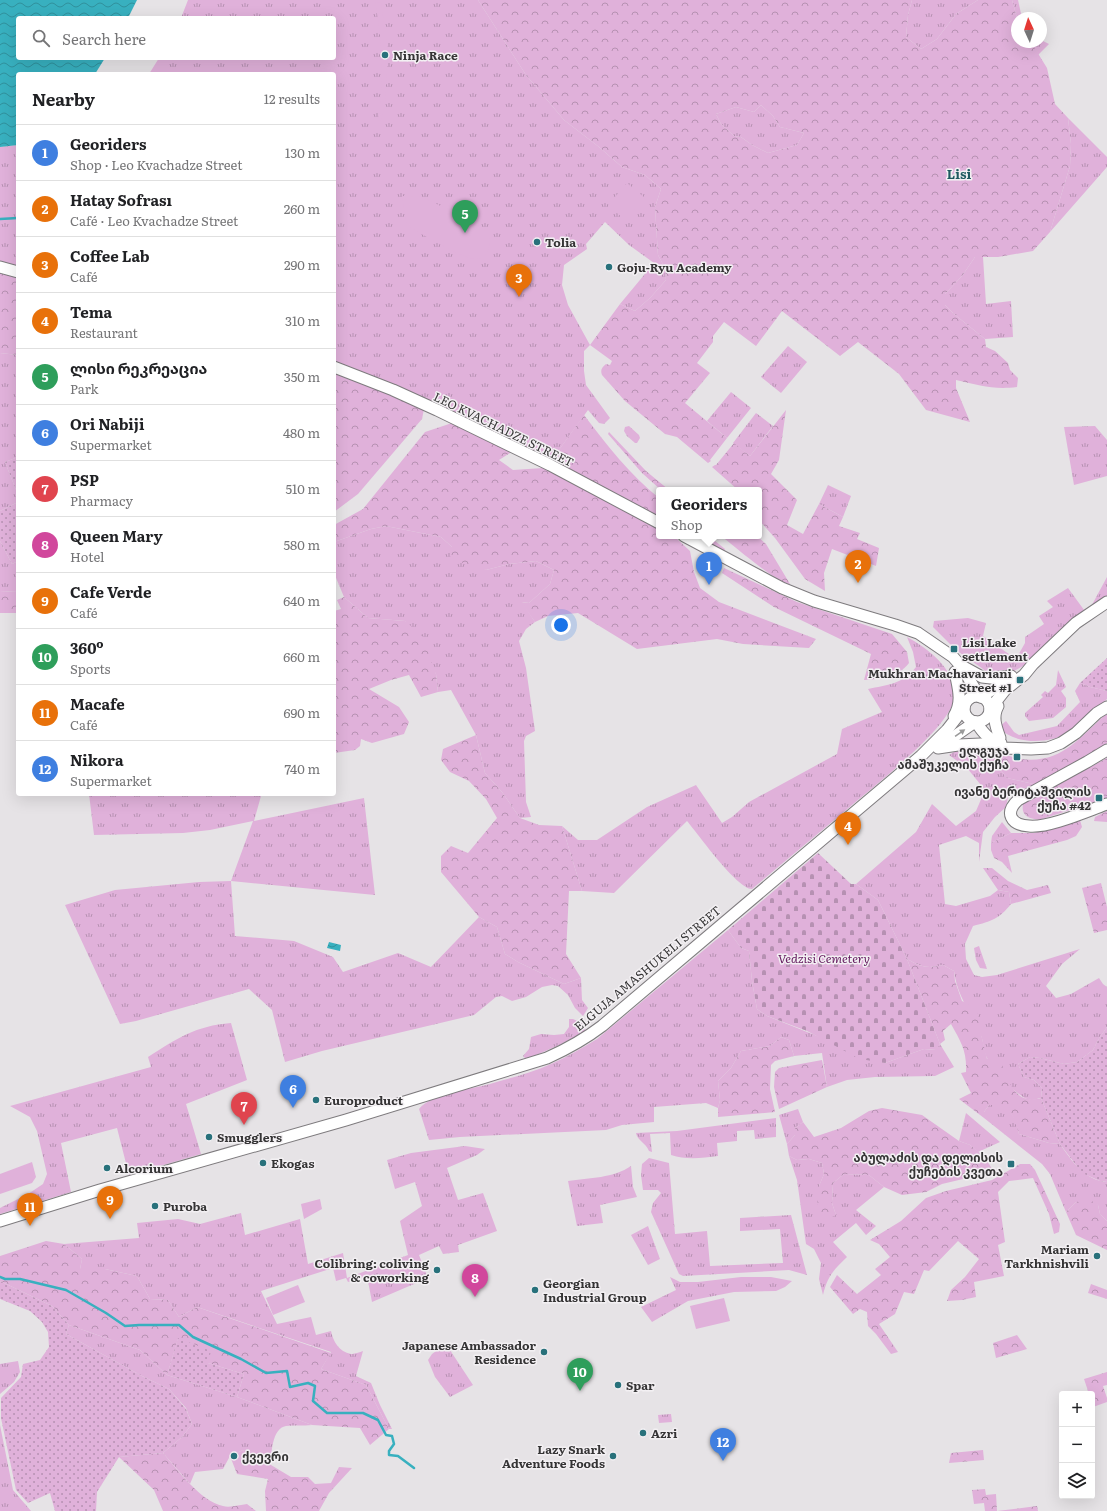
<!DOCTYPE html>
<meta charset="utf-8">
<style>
body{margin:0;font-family:Literata,"Noto Sans Georgian",serif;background:#f6f6f6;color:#202124}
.controls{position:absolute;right:12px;bottom:12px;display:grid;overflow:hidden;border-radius:4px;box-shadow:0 4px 16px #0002}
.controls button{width:36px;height:36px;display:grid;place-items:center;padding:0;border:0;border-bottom:1px solid #e0e0e0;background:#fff;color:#202124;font:20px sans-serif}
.compass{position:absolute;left:1011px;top:12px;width:36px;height:36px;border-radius:50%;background:#fff;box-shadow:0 4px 16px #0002;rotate:356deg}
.you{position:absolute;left:561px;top:625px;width:14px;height:14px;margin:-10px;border:3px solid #fff;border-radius:50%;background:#1a73e8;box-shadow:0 0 0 6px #1a73e833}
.badge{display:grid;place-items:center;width:26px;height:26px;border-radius:50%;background:#28717b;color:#fff;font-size:13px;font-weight:700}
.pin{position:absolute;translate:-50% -33px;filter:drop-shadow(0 1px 2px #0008)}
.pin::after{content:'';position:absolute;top:21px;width:14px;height:12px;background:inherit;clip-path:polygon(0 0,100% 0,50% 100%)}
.popup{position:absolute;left:656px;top:487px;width:106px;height:52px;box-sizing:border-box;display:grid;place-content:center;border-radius:4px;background:#fff;filter:drop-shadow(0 1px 3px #0005);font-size:13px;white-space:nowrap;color:#757577}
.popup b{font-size:15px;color:#202124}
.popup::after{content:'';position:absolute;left:50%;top:100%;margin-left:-8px;border:8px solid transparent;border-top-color:#fff}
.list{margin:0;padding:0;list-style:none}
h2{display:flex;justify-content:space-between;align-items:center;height:52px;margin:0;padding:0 16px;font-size:17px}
h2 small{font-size:13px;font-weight:400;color:#757577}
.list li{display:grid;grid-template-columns:26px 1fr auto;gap:12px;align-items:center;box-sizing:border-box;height:56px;padding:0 16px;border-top:1px solid #e0e0e0}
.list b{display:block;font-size:15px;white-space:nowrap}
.list p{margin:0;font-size:13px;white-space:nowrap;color:#757577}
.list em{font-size:13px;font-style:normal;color:#757577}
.icon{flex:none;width:22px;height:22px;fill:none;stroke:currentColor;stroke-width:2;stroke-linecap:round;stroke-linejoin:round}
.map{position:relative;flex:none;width:1107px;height:1511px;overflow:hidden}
.search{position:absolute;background:#fff;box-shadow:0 4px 16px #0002;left:16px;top:16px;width:320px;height:44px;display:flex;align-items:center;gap:10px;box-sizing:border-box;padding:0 14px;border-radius:4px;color:#757577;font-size:15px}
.panel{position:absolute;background:#fff;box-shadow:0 4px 16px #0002;left:16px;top:72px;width:320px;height:724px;border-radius:4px}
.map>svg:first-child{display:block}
.grass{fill:url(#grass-tufts)}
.forest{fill:url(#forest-crowns);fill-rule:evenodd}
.cemetery{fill:url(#cemetery-stones)}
.garden{fill:url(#garden-dots)}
.pitch{fill:#e0b1da}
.water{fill:url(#water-waves)}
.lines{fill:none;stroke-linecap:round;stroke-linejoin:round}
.stream{stroke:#38b0bf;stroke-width:2.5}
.major-casing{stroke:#7e7b7e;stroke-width:13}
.major{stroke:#fff;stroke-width:11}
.oneway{fill:#9a9a9a}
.poi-dot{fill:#28717b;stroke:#f3f0f3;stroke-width:1.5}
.labels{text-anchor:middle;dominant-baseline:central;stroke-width:3;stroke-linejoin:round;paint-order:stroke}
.poi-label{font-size:12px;font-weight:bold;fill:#353435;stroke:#f3f0f3;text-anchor:start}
.street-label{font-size:12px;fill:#353435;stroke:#f3f0f3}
.park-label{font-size:12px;font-style:italic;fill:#641a5f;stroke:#f3f0f3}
.neighbourhood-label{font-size:13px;font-weight:bold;fill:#1f5960;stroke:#f3f0f3}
</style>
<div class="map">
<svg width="1107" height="1511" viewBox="0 0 1107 1511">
<defs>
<pattern id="grass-tufts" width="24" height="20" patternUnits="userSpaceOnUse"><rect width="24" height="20" fill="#e0b1da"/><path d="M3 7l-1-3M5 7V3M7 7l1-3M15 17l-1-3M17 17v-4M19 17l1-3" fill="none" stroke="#b691b2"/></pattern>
<pattern id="forest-crowns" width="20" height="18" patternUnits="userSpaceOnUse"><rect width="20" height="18" fill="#e0b1da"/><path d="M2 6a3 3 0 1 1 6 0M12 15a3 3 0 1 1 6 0" fill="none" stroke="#b691b2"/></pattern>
<pattern id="cemetery-stones" width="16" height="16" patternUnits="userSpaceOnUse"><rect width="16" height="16" fill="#e0b1da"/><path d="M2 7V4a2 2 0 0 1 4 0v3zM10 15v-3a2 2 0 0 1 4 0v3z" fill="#b691b2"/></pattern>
<pattern id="garden-dots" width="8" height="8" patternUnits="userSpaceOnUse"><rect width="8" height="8" fill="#e0b1da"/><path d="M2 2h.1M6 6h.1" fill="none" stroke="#b691b2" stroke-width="1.8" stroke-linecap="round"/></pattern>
<pattern id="water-waves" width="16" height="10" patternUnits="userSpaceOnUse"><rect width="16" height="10" fill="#38b0bf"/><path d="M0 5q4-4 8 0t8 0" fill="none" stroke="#30909c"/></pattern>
</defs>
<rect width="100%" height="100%" fill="#e6e3e6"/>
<!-- grass -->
<g class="grass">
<polygon points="188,0 478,0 526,75 564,120 599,147 622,167 645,175 661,189 655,207 658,255 665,268 666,280 650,298 635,311 620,304 654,263 629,245 605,222 586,244 587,249 564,265 562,285 568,305 590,345 584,351 584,371 586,385 610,418 604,424 599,423 588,410 551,461 396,386 334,361 334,74 149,74 159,58 334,58 334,18 181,18"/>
<polygon points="912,0 978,0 956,14 937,39 921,49 906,37 908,15"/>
<polygon points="1012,0 1018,0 1022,18 1017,18"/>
<polygon points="1041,40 1049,44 1038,55 1031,42 1041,42"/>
<polygon points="761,105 773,116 780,127 804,133 797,145 768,153 752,145 741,137 734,136 721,124 716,114 736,107 754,112"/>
<polygon points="1068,118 1107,157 1107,167 1050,232 1070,166 1071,144"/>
<polygon points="18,145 18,267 0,262 0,147"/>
<polygon points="975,257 983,257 986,304 1011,301 1013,337 985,339 954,314 945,305 945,294 962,276"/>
<polygon points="788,346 807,362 781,393 761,377"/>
<polygon points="0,353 18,355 18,457 5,462 18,495 18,502 0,511"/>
<polygon points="731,392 751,408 727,438 707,421"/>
<polygon points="756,413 773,426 750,456 733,443"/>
<polygon points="1095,426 1107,440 1107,476 1074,485 1064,427"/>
<polygon points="828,485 851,496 843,517 819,504"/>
<polygon points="386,526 441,537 452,547 486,570 509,564 536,561 554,570 550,584 529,603 522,602 535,622 526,629 519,641 526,668 535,731 526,736 524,741 526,802 531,817 520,818 502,792 485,773 476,735 451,690 438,692 436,674 405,621 368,618 344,597 334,573 334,542 371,529"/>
<polygon points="0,541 12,564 18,561 18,591 0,592"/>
<polygon points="1107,577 1107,602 1030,662 1009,674 990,676 983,669 956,650 933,627 934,621 968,618 986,623 983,636 1016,659 1025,643 1025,637 1044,624 1039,616 1053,607 1047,601 1068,588 1087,614"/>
<path d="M 907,637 C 929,649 958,671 954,699 C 950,728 869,790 845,811 C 814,837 783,863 752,889 C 737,889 698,834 687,821 L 614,893 L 582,891 L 562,826 L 578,840 L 597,840 L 647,807 L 696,785 L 722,823 L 732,817 L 749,802 L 837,754 L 842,729 L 882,712 L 868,689 C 887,685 903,684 916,667 L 913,652 Z"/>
<polygon points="1058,670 1066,687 1061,691 1066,698 1066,707 1053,718 1029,721 1025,716 1025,713 1043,697 1041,695 1045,691 1048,693 1056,685"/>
<path d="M 1080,683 L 1090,687 L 1107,691 L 1107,699 C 1095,709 1080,726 1068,733 C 1049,744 1013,745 999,727 L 1006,721 L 1014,732 L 1019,735 L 1057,726 L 1080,702 L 1075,691 Z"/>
<path d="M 977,749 L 997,752 L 995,763 L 1007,778 L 1038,785 L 1019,790 L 1008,797 L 1006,807 L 995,817 L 983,832 L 979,862 L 979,843 L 966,836 L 939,845 L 945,904 L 956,906 L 990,896 L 998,890 L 1009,892 L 1011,904 C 999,919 992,921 973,926 L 965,944 L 966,959 L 974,975 L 982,977 L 997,975 L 1080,949 L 1062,964 L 1046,986 L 1056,998 L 1071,994 L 1099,978 L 1103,984 L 1107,987 L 1107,1027 L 1098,1040 L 1093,1050 L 1077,1062 L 1064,1064 L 1040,1058 L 1030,1057 L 1018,1064 L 1024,1077 L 1034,1080 L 1042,1088 L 1041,1098 C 1039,1098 1035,1100 1032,1100 C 1020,1101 994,1070 988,1060 C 983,1052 984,1041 980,1033 C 970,1012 957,995 954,971 L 943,965 C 927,969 921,967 907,959 L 878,900 L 856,884 L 916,832 L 932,804 L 956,826 L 976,811 L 985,790 L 967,768 L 949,755 L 957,750 Z"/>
<polygon points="89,794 264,794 261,796 254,821 364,798 375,895 231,881 235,936 294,941 333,957 343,972 398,953 431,967 479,917 497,927 505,954 518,962 564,984 581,978 582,1000 588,1008 583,1016 575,1008 568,995 558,986 552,985 542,987 526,997 512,1001 502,996 496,997 474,1015 322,1051 285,1062 272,1010 249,989 136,1021 120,1024 65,905 115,890 199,882 231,881 253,821 210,830 183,833 94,835"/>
<polygon points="1002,822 1011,833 991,843 992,836"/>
<path d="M 728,930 L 741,948 L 749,951 L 752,981 L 757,1009 L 767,1016 L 885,1063 L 924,1049 L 935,1050 L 940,1044 L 954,1067 L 935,1076 L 875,1077 L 847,1080 L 827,1087 L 822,1053 L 794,1056 L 789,1040 L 781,1037 L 770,1046 L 741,1051 L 731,1068 L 718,1081 L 720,1100 L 718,1108 L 706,1103 L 654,1107 L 654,1122 L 622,1125 L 606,1130 L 460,1137 L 429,1140 L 419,1109 C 431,1094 470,1089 490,1084 C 510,1078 531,1073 551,1064 C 567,1057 582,1048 597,1039 Z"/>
<polygon points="979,946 987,969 980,968 976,960 974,948"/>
<path d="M 569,1019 L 573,1019 L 584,1024 L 585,1031 C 566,1042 547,1051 526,1059 L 523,1056 L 529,1049 L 531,1037 L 541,1034 L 554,1035 L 564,1034 L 569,1027 Z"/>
<path d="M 231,1023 L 247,1080 L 186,1104 L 201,1154 L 129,1175 L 117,1128 L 61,1143 L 71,1192 L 0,1214 L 0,1208 L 28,1194 L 43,1184 L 47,1174 L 37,1131 L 30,1117 L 10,1106 L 151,1067 L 148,1057 C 178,1038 195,1026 231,1023 Z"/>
<path d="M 998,1104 L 1007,1107 L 1016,1121 L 1019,1134 L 1049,1143 L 1060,1144 C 1072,1161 1084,1180 1107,1182 L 1107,1221 L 1100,1214 L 1098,1205 L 1076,1202 L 1066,1212 L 1050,1174 L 1042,1164 L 984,1118 L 984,1112 L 989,1105 Z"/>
<polygon points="798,1109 803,1122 795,1128 795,1135 787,1144 779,1115"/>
<polygon points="966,1113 1000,1142 978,1152 970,1145 959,1141"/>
<path d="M 776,1118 L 776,1137 L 755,1139 L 754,1130 L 737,1131 L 737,1141 L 717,1143 L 718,1156 C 702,1158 686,1160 671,1155 L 670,1133 L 650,1134 L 652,1152 L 649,1151 C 646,1143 637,1140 636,1133 L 677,1131 Z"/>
<path d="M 465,1146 L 485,1149 L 477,1155 L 447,1168 L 458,1200 L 483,1193 L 497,1231 L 458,1245 L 459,1252 L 443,1254 L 439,1246 L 419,1255 L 428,1278 L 372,1302 L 367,1276 L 348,1282 L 346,1278 L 336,1281 L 333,1268 L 261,1291 L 277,1324 L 311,1317 L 316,1335 L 331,1331 C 333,1341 339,1352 351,1354 C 354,1354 360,1352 363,1351 L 356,1376 L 371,1383 L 380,1405 L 392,1429 L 389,1429 L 366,1385 L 321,1369 L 331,1352 L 197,1307 L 179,1317 L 168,1300 L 150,1299 L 137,1276 L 105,1269 L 80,1269 L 82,1259 L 64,1244 L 139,1238 L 137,1223 L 178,1219 L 200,1224 L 241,1213 L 245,1235 L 300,1219 L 308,1264 L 343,1253 L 347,1278 L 408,1255 L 400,1221 L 422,1206 L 415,1182 L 395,1189 L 387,1160 L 411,1153 Z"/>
<path d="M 789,1156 L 797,1160 L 809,1159 L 822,1163 L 824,1174 L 819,1186 L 836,1215 L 832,1203 L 833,1183 L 844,1174 L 869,1175 L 884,1187 L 856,1210 L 876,1226 L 866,1235 L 856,1223 L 833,1242 L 847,1257 C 833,1271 828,1275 823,1295 L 819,1279 L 821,1263 L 814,1249 L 806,1244 L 797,1180 Z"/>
<polygon points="649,1158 669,1163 675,1234 707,1231 710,1266 783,1263 780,1229 740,1231 740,1218 791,1215 807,1275 789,1270 683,1276 679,1274 651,1212 653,1203 661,1193 658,1190 643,1190 641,1175 642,1164"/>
<path d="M 631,1166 L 633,1187 L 637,1197 L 600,1205 L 603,1223 L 577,1226 L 568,1181 C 589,1178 614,1178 631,1166 Z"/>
<polygon points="648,1226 660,1259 648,1265 631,1235"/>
<polygon points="670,1277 680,1282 698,1282 741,1277 771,1277 792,1281 785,1287 776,1291 734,1292 688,1301 652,1322 641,1307 676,1290"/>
<path d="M 69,1325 L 140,1350 L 167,1375 L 237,1397 L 312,1425 C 303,1426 295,1425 286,1426 C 272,1428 271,1454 271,1465 L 250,1462 L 243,1450 L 230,1456 L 223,1469 L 195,1472 L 190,1484 L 163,1453 L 182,1437 L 192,1424 L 186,1408 L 169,1389 L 142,1376 L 66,1334 Z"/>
<polygon points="446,1344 473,1385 450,1397 435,1377 428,1360 432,1354"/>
<polygon points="18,1361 20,1372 14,1382 0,1394 0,1364"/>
<polygon points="671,1414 672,1422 659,1423 658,1415"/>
<polygon points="0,1425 13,1490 31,1511 0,1511"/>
</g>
<!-- forest -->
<g class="forest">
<path d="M 478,0 L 912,0 L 908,15 L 906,37 L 921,49 L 937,39 L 956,14 L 978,0 L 1012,0 L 1017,18 L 1017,42 L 1031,42 L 1047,68 L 1055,104 L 1068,118 L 1071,144 L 1070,166 L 1050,232 L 1033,251 L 998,257 L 975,257 L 962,276 L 945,294 L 945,305 L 954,314 L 985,339 L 986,347 L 995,351 L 1008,363 L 1010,370 L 1018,378 L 1017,387 C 993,390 979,385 956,380 L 956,388 L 970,422 L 926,410 L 899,374 L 858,342 L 840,356 L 782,311 L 756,346 L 724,322 L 713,336 L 713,342 L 697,363 L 710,373 L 685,403 L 727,438 L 710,460 L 711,461 L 708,463 L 677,437 L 665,434 L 625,401 L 602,375 C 600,370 602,367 606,364 L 610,365 L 612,361 L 590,345 L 620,304 L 635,311 L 650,298 L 666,280 L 665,268 L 658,255 L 655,207 L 661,189 L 645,175 L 622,167 L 599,147 L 564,120 L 526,75 ZM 761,105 L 773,116 L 780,127 L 804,133 L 797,145 L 768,153 L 752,145 L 741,137 L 734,136 L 721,124 L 716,114 L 736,107 L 754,112 Z"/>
<polygon points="0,273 18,278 18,355 0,353"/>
<polygon points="334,373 391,393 424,409 422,419 358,494 334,512"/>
<polygon points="786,410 779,460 771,474 797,500 787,525 803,534 819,504 843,517 839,526 860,533 857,539 879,548 876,566 832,549 824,573 825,591 805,579 775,538 759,520 759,490 738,490 712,467 715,465 716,465 734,443 750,456"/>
<path d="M 584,415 C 607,445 630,475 659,498 L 659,519 L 551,461 Z"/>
<polygon points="455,422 513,451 499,460 513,470 543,468 659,529 659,536 672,536 676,538 690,551 694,572 700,588 719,602 816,639 809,648 743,644 717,639 637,649 578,613 548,616 535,622 521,602 529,603 550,584 554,570 536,561 509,564 486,570 450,559 452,547 441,537 386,526 371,529 334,542 334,525 363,509 425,432"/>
<polygon points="629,426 639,435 640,438 637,443 635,443 627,436 624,431 625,427"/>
<polygon points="609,432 646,471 669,490 661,490 642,473 608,434"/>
<polygon points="692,536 709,536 725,549 724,552"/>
<path d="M 721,536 L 757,536 L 766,544 L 790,584 C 778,584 733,545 721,536 Z"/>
<path d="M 724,568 L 797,602 L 892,634 L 907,652 L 909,663 C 897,678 882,679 864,680 L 871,654 L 774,607 L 722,573 Z"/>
<polygon points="18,591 18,613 0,613 0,592"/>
<polygon points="344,597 368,618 405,621 422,635 436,674 438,692 421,697 409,675 391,680 369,689 399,707 409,722 404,734 372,743 361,739 360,746 355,750 334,753 334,611 341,609 337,600"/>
<path d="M 1105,715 L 1107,715 L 1107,743 L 1084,759 L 1038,785 L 1007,778 L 995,763 L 997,752 C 1004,754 1013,758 1021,759 C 1061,764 1078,739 1105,715 Z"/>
<polygon points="476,735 485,773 502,792 520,818 539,825 562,826 582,891 569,891 566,954 581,978 564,984 518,962 505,954 497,927 479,917 441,872 441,856 451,846 468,853 497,818 486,799 469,781 450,772 441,760 443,749"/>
<path d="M 1107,758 L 1107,798 L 1039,820 C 1028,818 1021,816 1023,804 Z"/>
<polygon points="1107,811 1107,822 1094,821 1095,817"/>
<polygon points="1080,820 1082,827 1076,836 1067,840 1008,856 1012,873 1002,862 994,858 991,850 991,843 1011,833 1034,833"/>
<polygon points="983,868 992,868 1008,881 1027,890 1048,885 1051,893 1011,904 1009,892 998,890"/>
<polygon points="1101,883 1107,907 1107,930 1094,933 1082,888"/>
<path d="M 907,959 C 921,967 927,969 943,965 L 954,971 L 955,981 L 962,1001 L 977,1008 L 981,1034 L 987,1059 L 1000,1060 C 1008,1079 1014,1106 1041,1098 L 1060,1144 L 1049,1143 L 1019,1134 C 1014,1116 1010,1104 989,1105 L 984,1112 L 984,1118 L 959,1099 L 971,1093 L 961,1073 L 966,1072 C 967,1051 961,1042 951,1024 L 943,1031 L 945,1040 L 940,1044 Z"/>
<polygon points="781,1037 789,1040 794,1056 775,1061 771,1065 770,1089 775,1112 718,1117 718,1108 720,1100 718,1081 731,1068 741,1051 770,1046"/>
<polygon points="822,1060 827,1087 779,1109 774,1087 775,1072 779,1068"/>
<polygon points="882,1108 922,1115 959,1141 970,1145 985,1157 992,1169 980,1175 942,1184 926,1192 902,1195 884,1187 869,1175 844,1174 833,1183 832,1203 836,1215 824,1221 817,1207 819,1186 824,1174 822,1163 809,1159 797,1160 789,1156 787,1144 795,1135 795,1128 803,1122 814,1137 841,1128 869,1111"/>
<polygon points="1020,1164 1030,1164 1035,1170 1060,1224 1059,1232 1054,1234 1049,1214 1033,1178 1009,1181 998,1192 1005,1242 998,1245 1004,1276 974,1282 976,1297 962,1300 947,1301 951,1290 965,1277 979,1259 958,1241 929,1271 924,1270 914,1294 904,1292 895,1314 879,1324 898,1352 891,1354 876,1334 868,1326 867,1312 860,1309 853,1314 830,1287 837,1275 857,1294 881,1275 875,1269 890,1257 879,1244 870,1240 901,1221 926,1198 946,1191 992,1180"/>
<polygon points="1090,1200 1098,1205 1100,1214 1107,1221 1107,1250 1076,1235 1066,1212 1076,1202"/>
<polygon points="46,1241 64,1244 82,1259 80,1269 105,1269 137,1276 150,1299 168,1300 179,1317 197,1307 331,1353 321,1369 366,1385 389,1429 370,1445 360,1428 312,1425 237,1397 244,1374 208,1363 178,1339 167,1375 140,1350 69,1325 52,1306 0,1281 0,1256"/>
<polygon points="1091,1284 1107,1290 1107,1299 1088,1293"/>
<polygon points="1017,1335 1027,1349 996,1358 993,1343"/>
<polygon points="1107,1372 1107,1385 1103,1386 1107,1398 1107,1402 1093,1407 1092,1394 1089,1394 1084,1379"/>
<polygon points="243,1450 250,1462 271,1465 291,1477 308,1477 315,1484 331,1483 339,1467 352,1468 329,1493 319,1511 266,1511 265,1491 268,1479 237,1474 230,1456"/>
<polygon points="983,1450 984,1460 949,1463 951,1453"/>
<path d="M 163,1453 C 178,1470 200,1501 223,1506 C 229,1508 240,1505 247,1504 L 256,1511 L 163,1511 L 154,1490 L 119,1457 Z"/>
<polygon points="985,1489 986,1495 996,1494 997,1511 1037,1506 1038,1511 985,1511 984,1503 974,1504 972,1490"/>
</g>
<!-- cemetery -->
<polygon class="cemetery" points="818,853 851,884 856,884 878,900 907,959 940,1044 936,1050 924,1049 885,1063 860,1059 807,1031 767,1016 757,1009 752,981 749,951 741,948 728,930"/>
<!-- garden -->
<g class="garden">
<polygon points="18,457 18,495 5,462"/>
<polygon points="18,502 18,561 12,564 0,541 0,511"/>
<polygon points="1107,658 1107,691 1090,687 1080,683"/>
<polygon points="1107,1027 1107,1182 1100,1181 1082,1173 1060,1144 1041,1098 1042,1088 1034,1080 1024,1077 1018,1064 1030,1057 1040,1058 1064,1064 1077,1062 1093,1050 1098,1040"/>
<polygon points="0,1281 52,1306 69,1325 66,1334 142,1376 169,1389 186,1409 192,1424 182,1437 163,1453 119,1457 97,1492 96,1511 55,1511 50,1493 28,1503 16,1490 1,1418 1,1398 21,1377 23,1364 40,1360 49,1347 48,1332 42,1322 30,1311 0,1299"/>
<polygon points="178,1338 211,1351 208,1363 244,1374 237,1397 167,1375"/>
</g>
<!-- pitch -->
<g class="pitch">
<path d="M 375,2 L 381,3 L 388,49 L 385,103 L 381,121 L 378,120 C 384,79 383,43 375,2 Z"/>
<polygon points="627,183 645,198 625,220 608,205"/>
<path d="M 402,196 L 422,197 L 445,208 L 447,206 L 472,219 L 472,223 C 476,225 482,227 485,231 C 494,239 489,259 476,259 C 462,259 421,233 407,226 Z"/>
<polygon points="32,1162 36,1177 32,1183 0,1194 0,1174"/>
<polygon points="320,1199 322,1209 304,1219 301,1204"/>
<polygon points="298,1285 305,1302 273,1315 266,1298"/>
<polygon points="724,1298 730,1321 696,1329 690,1306"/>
</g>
<!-- water -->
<g class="water">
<polygon points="0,0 137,0 128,18 18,18 18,58 105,58 95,74 18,74 18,145 0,147"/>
<polygon points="329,942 341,945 340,951 327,948"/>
</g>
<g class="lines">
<!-- stream -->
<g class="stream">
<polyline points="0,219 18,218"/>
<polyline points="0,1277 5,1279 20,1279 66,1290 106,1313 125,1326 139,1325 179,1325 193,1337 241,1359 266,1373 287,1371 290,1387 308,1383 315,1386 313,1401 327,1413 363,1413 378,1420 386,1435 392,1436 394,1444 389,1451 389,1455 398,1456 414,1468"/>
</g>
<!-- major casing -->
<g class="major-casing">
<g id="major">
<polyline points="0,267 18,272"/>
<polyline points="334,367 393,390 437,410 550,465 659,523"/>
<polyline points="684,536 782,588 814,601 895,625 918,633 953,657 961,666 980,697"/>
<polyline points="962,666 982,677 991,678 1011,676"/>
<circle cx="977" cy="709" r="13"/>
<polyline points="981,697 1012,677"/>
<path d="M 998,706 C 992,717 996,727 1000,738"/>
<polyline points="990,709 1005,690 1024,675 1033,664 1076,623 1107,602"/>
<path d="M 954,716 C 963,701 958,688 955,672"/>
<path d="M 976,722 C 983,733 989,740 1001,743"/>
<polyline points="939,747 975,722"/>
<polyline points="938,748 958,745 981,744 1003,748 1031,749 1048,748 1061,743 1076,733 1097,713 1107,707"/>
<path d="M 1107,750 L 1087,762 L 1018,800 C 1004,813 1011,825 1029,826 C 1049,828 1087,811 1107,804"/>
<path d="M 0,1221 L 100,1190 L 346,1120 L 547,1058 C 567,1049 585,1039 602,1026 L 921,756 L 947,730 L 964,708"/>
</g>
</g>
<!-- major -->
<use href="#major" class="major"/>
</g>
<!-- one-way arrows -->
<defs><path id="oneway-solid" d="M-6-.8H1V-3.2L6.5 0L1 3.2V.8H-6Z"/></defs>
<use class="oneway" href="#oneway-solid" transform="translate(960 733) rotate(-35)"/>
<!-- markers -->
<g class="poi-dot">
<circle cx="385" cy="55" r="4"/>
<circle cx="537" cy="242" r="4"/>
<circle cx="609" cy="267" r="4"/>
<rect x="950" y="645" width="8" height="8" rx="2"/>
<rect x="1016" y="676" width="8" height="8" rx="2"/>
<rect x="1013" y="753" width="8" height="8" rx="2"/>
<rect x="1095" y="794" width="8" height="8" rx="2"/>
<circle cx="316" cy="1100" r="4"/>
<circle cx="209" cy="1137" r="4"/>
<circle cx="263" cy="1163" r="4"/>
<rect x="1007" y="1160" width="8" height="8" rx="2"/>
<circle cx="107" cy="1168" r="4"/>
<circle cx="155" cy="1206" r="4"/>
<circle cx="1097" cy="1256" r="4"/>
<circle cx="437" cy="1270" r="4"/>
<circle cx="535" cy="1290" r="4"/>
<circle cx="544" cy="1352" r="4"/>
<circle cx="618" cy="1385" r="4"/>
<circle cx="643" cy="1433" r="4"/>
<circle cx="234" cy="1456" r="4"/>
<circle cx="613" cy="1456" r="4"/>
</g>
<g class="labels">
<!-- poi labels -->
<g class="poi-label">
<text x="393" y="55">Ninja Race</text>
<text x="545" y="242">Tolia</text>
<text x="617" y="267">Goju-Ryu Academy</text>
<text x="962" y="642">Lisi Lake<tspan x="962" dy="14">settlement</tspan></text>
<text x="1012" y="673" text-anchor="end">Mukhran Machavariani<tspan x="1012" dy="14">Street #1</tspan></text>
<text x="1009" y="750" text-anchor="end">ელგუჯა<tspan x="1009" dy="14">ამაშუკელის ქუჩა</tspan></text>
<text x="1091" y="791" text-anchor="end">ივანე ბერიტაშვილის<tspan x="1091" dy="14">ქუჩა #42</tspan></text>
<text x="324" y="1100">Europroduct</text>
<text x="217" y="1137">Smugglers</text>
<text x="1003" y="1157" text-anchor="end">აბულაძის და დელისის<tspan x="1003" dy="14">ქუჩების კვეთა</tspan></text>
<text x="271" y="1163">Ekogas</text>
<text x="115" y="1168">Alcorium</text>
<text x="163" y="1206">Puroba</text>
<text x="1089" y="1249" text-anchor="end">Mariam<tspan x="1089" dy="14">Tarkhnishvili</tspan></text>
<text x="429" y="1263" text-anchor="end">Colibring: coliving<tspan x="429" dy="14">&amp; coworking</tspan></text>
<text x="543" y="1283">Georgian<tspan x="543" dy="14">Industrial Group</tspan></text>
<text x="536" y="1345" text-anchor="end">Japanese Ambassador<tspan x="536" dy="14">Residence</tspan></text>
<text x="626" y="1385">Spar</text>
<text x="651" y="1433">Azri</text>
<text x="605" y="1449" text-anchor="end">Lazy Snark<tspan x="605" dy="14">Adventure Foods</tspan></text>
<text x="242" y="1456">ქვევრი</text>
</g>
<!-- street labels -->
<g class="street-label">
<text transform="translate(504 429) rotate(26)">LEO KVACHADZE STREET</text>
<text transform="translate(647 968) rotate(-40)">ELGUJA AMASHUKELI STREET</text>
</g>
<!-- park labels -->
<g class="park-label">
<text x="824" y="958">Vedzisi Cemetery</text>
</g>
<!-- neighbourhood labels -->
<g class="neighbourhood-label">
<text x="959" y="173">Lisi</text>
</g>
</g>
</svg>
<div class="controls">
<button>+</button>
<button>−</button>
<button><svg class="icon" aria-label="layers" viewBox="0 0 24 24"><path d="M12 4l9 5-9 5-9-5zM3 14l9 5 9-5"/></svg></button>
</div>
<svg class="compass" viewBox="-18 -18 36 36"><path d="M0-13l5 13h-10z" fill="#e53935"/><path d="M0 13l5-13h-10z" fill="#757577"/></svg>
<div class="you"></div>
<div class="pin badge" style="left:709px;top:585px;background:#3f7fe0">1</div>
<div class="popup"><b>Georiders</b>Shop</div>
<div class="pin badge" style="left:858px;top:583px;background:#e8710a">2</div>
<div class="pin badge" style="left:519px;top:297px;background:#e8710a">3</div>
<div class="pin badge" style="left:848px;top:845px;background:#e8710a">4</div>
<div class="pin badge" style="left:465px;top:233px;background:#2e9e5b">5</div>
<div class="pin badge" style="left:293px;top:1108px;background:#3f7fe0">6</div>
<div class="pin badge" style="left:244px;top:1125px;background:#e0444e">7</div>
<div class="pin badge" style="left:475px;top:1297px;background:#d1479c">8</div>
<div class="pin badge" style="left:110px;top:1219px;background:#e8710a">9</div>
<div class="pin badge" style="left:580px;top:1391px;background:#2e9e5b">10</div>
<div class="pin badge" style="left:30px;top:1226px;background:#e8710a">11</div>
<div class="pin badge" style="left:723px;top:1461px;background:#3f7fe0">12</div>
<div class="search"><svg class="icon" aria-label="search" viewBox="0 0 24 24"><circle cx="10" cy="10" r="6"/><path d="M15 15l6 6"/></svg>Search here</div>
<section class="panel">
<h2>Nearby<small>12 results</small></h2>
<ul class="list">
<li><span class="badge" style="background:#3f7fe0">1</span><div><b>Georiders</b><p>Shop · Leo Kvachadze Street</p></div><em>130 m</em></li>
<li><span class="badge" style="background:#e8710a">2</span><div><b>Hatay Sofrası</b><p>Café · Leo Kvachadze Street</p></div><em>260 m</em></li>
<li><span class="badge" style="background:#e8710a">3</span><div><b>Coffee Lab</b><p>Café</p></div><em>290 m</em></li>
<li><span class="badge" style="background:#e8710a">4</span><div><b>Tema</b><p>Restaurant</p></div><em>310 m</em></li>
<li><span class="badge" style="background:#2e9e5b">5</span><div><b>ლისი რეკრეაცია</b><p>Park</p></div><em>350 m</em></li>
<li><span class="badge" style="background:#3f7fe0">6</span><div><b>Ori Nabiji</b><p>Supermarket</p></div><em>480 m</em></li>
<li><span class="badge" style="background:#e0444e">7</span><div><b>PSP</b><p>Pharmacy</p></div><em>510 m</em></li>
<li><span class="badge" style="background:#d1479c">8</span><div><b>Queen Mary</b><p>Hotel</p></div><em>580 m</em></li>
<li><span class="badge" style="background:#e8710a">9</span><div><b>Cafe Verde</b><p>Café</p></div><em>640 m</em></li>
<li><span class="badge" style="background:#2e9e5b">10</span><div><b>360⁰</b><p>Sports</p></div><em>660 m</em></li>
<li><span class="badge" style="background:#e8710a">11</span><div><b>Macafe</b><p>Café</p></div><em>690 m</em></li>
<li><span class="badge" style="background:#3f7fe0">12</span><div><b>Nikora</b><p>Supermarket</p></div><em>740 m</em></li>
</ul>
</section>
</div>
